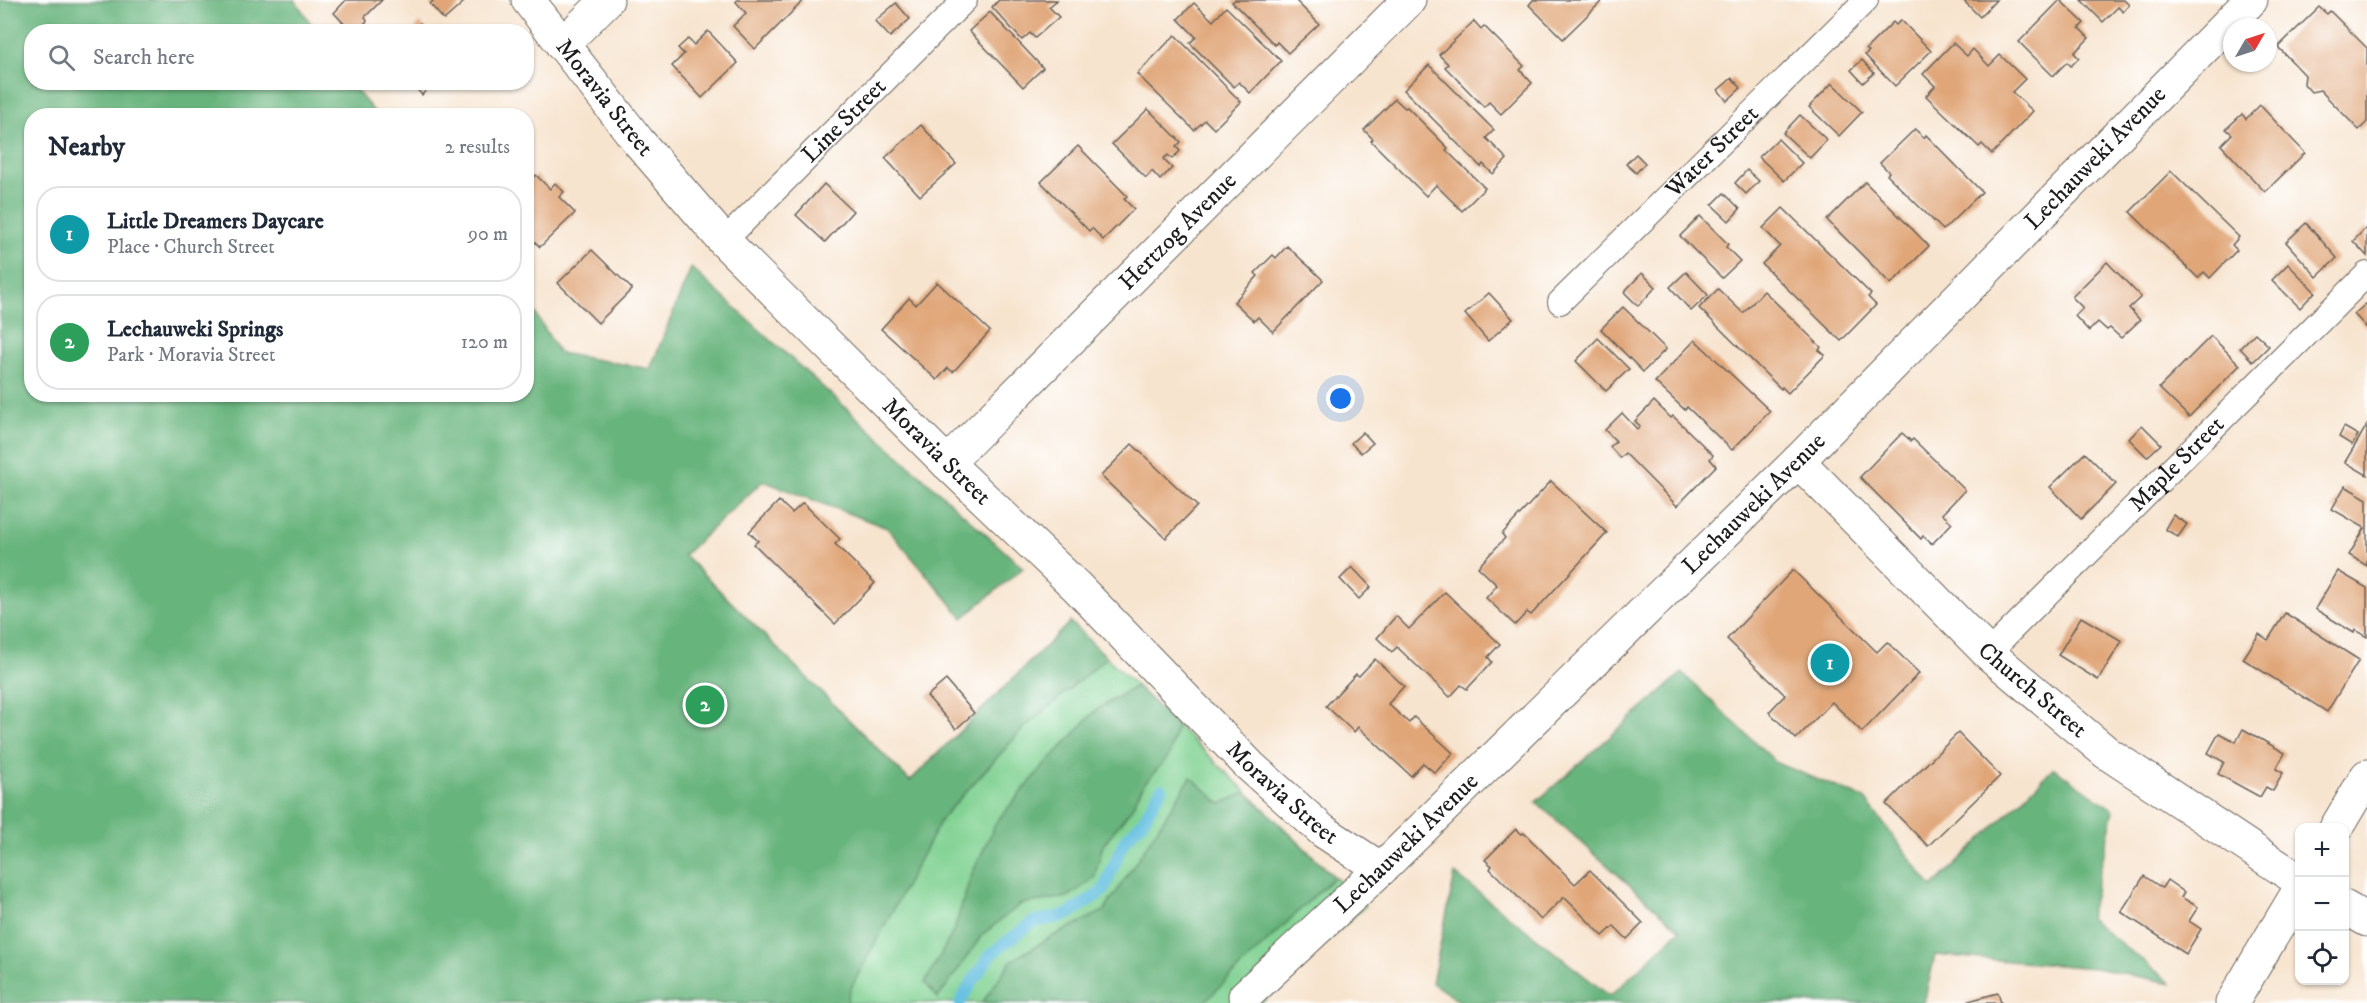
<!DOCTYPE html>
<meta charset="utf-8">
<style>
body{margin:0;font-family:"IM FELL DW Pica",serif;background:#f2f2f3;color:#1f2937}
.controls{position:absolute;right:18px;bottom:18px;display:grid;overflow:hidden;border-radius:12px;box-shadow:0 2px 4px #0004}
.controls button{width:54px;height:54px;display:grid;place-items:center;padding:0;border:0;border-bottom:2px solid #e0e1e3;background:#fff;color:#1f2937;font:30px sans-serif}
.compass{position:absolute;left:2223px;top:18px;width:54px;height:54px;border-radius:50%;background:#fff;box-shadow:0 2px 4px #0004;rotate:51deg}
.you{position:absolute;left:1341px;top:399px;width:21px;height:21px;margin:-15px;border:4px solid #fff;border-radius:50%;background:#1a73e8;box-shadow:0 0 0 9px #1a73e833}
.badge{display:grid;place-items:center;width:39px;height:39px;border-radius:50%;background:#b5179e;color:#fff;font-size:20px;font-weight:700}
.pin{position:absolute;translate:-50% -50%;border:3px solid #fff;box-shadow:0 2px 6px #0006}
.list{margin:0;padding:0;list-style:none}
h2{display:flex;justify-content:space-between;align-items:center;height:78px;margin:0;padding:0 24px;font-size:26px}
h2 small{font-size:20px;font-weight:400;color:#747a83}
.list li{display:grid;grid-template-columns:39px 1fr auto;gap:18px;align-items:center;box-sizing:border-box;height:96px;margin:0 12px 12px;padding:0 12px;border:2px solid #e0e1e3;border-radius:24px}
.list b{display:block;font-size:22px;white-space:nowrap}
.list p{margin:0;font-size:20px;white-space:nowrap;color:#747a83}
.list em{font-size:20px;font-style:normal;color:#747a83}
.icon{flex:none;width:33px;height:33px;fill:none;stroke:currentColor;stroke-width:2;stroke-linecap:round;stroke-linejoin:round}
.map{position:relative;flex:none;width:2367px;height:1003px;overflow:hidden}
.search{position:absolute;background:#fff;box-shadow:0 2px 4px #0004;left:24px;top:24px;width:510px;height:66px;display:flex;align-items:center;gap:15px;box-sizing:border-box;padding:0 21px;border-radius:24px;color:#747a83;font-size:22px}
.panel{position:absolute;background:#fff;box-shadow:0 2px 4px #0004;left:24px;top:108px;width:510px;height:294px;border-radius:24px}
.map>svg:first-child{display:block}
.green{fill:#81d293;stroke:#4e7758;stroke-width:1.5}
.forest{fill:#68b47d;stroke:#42684c;stroke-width:1.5}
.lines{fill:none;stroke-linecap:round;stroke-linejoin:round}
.stream{stroke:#61bedf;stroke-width:12}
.building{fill:#e0a678}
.service-casing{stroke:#69625b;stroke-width:26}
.minor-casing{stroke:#69625b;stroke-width:35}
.service{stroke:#fff;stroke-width:24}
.minor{stroke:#fff;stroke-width:33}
.labels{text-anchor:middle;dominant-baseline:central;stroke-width:6;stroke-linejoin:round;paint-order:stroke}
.street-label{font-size:24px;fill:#1c1c1c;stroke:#fff}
</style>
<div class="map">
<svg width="2367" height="1003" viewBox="0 0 2367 1003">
<rect width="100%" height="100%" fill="#fff"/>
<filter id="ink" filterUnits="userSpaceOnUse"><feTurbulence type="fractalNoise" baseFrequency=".0167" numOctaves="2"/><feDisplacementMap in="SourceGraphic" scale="12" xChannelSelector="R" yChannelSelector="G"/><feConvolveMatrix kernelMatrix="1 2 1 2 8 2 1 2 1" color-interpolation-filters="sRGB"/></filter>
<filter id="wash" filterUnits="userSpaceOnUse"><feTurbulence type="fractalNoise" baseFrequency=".008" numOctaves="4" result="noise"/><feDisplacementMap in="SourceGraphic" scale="24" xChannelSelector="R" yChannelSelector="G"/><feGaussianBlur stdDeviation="1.35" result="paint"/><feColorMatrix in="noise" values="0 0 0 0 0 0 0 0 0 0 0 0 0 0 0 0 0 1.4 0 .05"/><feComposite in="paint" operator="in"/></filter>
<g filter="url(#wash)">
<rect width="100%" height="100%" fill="#f7e4cf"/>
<!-- green -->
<polygon class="green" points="684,555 910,781 1070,622 1365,906 1262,1003 659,1003"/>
<!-- forest -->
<g class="forest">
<polygon points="0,0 295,0 316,31 32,32 32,82 350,83 377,115 32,116 32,394 526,394 527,299 559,353 650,369 691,268 1023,568 963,618 887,528 763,481 684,555 910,781 1070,622 1107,657 1023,729 942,818 849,992 847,1003 0,1003"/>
<polygon points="1682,673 1777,763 1864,798 1932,887 2054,768 2114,810 2089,918 2171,983 2095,968 1935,955 1924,1003 1462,1003 1432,983 1455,874 1610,996 1680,930 1536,802"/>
<polygon points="1136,686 1177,725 1169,756 1144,784 1131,809 1103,845 1094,878 1068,897 1021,904 982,935 938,998 925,983 954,930 971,876 997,821 1042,768 1097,709"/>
<polygon points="1191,777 1221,804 1246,792 1334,877 1203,1003 982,1003 1011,961 1049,938 1104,911"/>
</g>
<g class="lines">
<!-- stream -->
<polyline class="stream" points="960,1003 968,988 992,953 1033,922 1067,915 1103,891 1124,841 1142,822 1161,789"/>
</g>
<g id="blocks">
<!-- building -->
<g class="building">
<polygon points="346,0 382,0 365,17 367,21 356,32 352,32 334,13"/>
<polygon points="434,0 462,0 464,2 444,20 430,4"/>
<polygon points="737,0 804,0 755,49 733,26 746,13 736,2"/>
<polygon points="999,0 1057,0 1049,7 1059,17 1035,38 1030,33 1022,40 992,7"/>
<polygon points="1235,0 1295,0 1319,24 1288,53 1277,42 1275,45 1232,2"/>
<polygon points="1533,0 1603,0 1563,39 1529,5"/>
<polygon points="1963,0 1996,0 1980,17"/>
<polygon points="2060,0 2084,23 2079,28 2089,38 2074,53 2079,58 2071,66 2067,62 2053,76 2019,42"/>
<polygon points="2081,0 2124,0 2129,5 2123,12 2118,7 2103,22"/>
<polygon points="896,3 910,19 890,37 875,21"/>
<polygon points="1194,3 1213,21 1226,7 1281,61 1250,93 1239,82 1234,87 1190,43 1196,37 1178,19"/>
<polygon points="2319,7 2327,14 2330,11 2367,48 2367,122 2359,130 2320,90 2311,92 2304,84 2305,75 2278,47"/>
<polygon points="990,12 1043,68 1023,87 969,31"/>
<polygon points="1901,20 1931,51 1895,86 1865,55 1869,51 1866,49 1893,22 1896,25"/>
<polygon points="1474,21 1481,29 1484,26 1524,66 1520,70 1532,83 1501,114 1489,102 1484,107 1445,67 1448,64 1439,55"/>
<polygon points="420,23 429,32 412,32"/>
<polygon points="708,31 738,63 702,98 672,66 684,54 678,48 688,39 694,45"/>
<polygon points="1175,35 1241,102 1214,129 1205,120 1194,130 1137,74"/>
<polygon points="1953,43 1967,56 1973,49 1989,66 2000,55 2025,79 2012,92 2033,111 1992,154 1982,144 1979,147 1926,96 1935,86 1923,74"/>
<polygon points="1862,60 1874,73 1863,83 1851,70"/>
<polygon points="1429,65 1494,130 1486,138 1507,159 1493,174 1483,164 1481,167 1404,90"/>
<polygon points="1732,78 1741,88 1727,101 1718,90"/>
<polygon points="410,82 434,82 422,95"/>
<polygon points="1832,83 1862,112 1839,136 1809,107"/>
<polygon points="1395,99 1405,108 1407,107 1448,148 1446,150 1485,188 1462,211 1436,185 1426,196 1371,141 1373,139 1364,130"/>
<polygon points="2260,105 2305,153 2265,192 2221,145 2232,134 2226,129 2242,114 2246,119"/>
<polygon points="1148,109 1181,142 1176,147 1180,151 1172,159 1168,155 1163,159 1172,168 1160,180 1152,171 1146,178 1112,144"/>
<polygon points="1800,115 1827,140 1810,158 1783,133"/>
<polygon points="921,125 956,164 920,196 885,158"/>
<polygon points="1915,129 1924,138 1926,135 1982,192 1943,230 1887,175 1889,172 1880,163"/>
<polygon points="1778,139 1802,163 1784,181 1759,157"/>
<polygon points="1078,146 1127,196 1124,199 1134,209 1103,240 1092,228 1089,231 1041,182"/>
<polygon points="1636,154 1645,163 1636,173 1626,164"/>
<polygon points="1747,170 1759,181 1746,194 1735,183"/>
<polygon points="2171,171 2239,237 2232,245 2237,250 2210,278 2204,272 2198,278 2130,212"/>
<polygon points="536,175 550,189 555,183 564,192 559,197 575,213 540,247 526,233 526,185"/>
<polygon points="1865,182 1929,246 1891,284 1827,220"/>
<polygon points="824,184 853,211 825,242 796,215"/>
<polygon points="1724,193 1740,209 1729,221 1712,205"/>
<polygon points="1783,208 1871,294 1868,297 1876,305 1841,341 1762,264 1780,246 1763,228"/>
<polygon points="1700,216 1728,244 1726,247 1740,261 1722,278 1680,236"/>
<polygon points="2306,223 2337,258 2317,277 2286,242"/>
<polygon points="2367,227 2367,256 2353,241"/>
<polygon points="1287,246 1323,280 1273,332 1258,317 1254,321 1234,302 1258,276 1255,273 1273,255 1276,258"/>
<polygon points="592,250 632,289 598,323 558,283"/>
<polygon points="2107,262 2141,297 2129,308 2140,320 2121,338 2110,328 2107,330 2098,322 2089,331 2075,316 2083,308 2072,297"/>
<polygon points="2288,264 2315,292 2300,308 2272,280"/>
<polygon points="1686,272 1708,295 1691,311 1670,287"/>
<polygon points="1642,273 1656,287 1638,306 1624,292"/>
<polygon points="937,282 990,331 953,372 948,368 937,380 881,329 909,298 916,305"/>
<polygon points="1718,289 1743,313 1764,291 1821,347 1819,350 1825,355 1788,393 1782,387 1781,389 1699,308"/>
<polygon points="1489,293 1513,319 1488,341 1465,314"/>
<polygon points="2367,303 2367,328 2354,314"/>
<polygon points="1623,307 1666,349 1643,372 1601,329"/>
<polygon points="2255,333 2269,346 2253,362 2240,348"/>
<polygon points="2211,336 2240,365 2189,417 2159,388"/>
<polygon points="1598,338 1629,369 1606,391 1576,361"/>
<polygon points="1695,340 1770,411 1732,450 1687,407 1685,410 1655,382"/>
<polygon points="1654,401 1671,418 1673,416 1713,455 1710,459 1716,466 1677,506 1625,453 1620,458 1610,447 1616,441 1605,430 1622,413 1637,429 1640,426 1635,421"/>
<polygon points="2142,425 2161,444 2147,457 2129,439"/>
<polygon points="2367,425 2367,475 2345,462"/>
<polygon points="2344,427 2358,435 2352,445 2339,437"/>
<polygon points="1363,432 1373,443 1361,453 1351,443"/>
<polygon points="1902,433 1911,441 1913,439 1965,490 1942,514 1952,523 1932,544 1923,536 1921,539 1860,477"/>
<polygon points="1132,444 1197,506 1166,538 1101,476"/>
<polygon points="2085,453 2116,484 2081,519 2050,487"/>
<polygon points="1551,481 1607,533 1531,615 1527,612 1515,625 1486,598 1497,585 1478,567 1505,538 1502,534"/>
<polygon points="2345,486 2367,499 2367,566 2349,555 2365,528 2332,509"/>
<polygon points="779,501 792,513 803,503 840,539 835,544 875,583 835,624 754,544 758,541 749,532"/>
<polygon points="2173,515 2187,524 2178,537 2165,529"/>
<polygon points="1352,567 1371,587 1359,599 1340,579"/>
<polygon points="1793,570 1877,652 1887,642 1919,673 1862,732 1832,702 1796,739 1769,712 1785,695 1727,639"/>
<polygon points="2338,571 2367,588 2367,637 2355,630 2354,633 2315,609"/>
<polygon points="1445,592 1500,644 1488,657 1492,662 1467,689 1461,685 1450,697 1397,647 1392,652 1377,638 1396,616 1409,629"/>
<polygon points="2285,613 2359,660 2327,712 2243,659 2259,634 2268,640"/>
<polygon points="2081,617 2122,641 2098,680 2058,655"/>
<polygon points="1375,659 1404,686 1388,704 1409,723 1414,717 1453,753 1435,773 1423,763 1411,776 1358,727 1354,732 1326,706 1356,674 1359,676"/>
<polygon points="946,680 974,713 956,729 927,696"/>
<polygon points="2243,729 2285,753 2276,769 2283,773 2273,791 2266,787 2260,797 2218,774 2224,762 2208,753 2219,733 2236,742"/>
<polygon points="1958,733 2000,776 1928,846 1886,804"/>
<polygon points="1516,829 1522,834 1524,833 1575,884 1590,870 1643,923 1627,939 1614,926 1603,936 1564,897 1541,920 1490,869 1492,866 1485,860"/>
<polygon points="2144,876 2162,888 2167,880 2184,892 2181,897 2198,907 2189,921 2201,929 2186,954 2121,912"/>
<polygon points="1998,993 2001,1003 1965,1003 1965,1002"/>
</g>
</g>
</g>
<g filter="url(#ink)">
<use href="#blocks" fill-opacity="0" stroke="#69625b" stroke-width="1.5"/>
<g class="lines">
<!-- service casing -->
<g class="service-casing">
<g id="service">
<path id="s1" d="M 724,241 L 965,0"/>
<path id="s2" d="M 1560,302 L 1866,0"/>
<path id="s3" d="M 1988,653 L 2367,274"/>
</g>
</g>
<!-- minor casing -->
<g class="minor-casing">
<g id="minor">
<path id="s4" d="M 528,0 L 638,141 L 724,241 L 947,463 L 1077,587 L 1250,766 L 1323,831 L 1381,869"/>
<polyline points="562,45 607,0"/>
<path id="s5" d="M 1798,461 L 1988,653 L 2107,753 L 2300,881"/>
<path id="s6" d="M 947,463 L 1409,0"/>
<polyline points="2336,828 2367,776"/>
<polyline points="2344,907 2367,920"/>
<path id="s7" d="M 1245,996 L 1381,869 L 1798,461 L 2251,0"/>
<polyline points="2232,1003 2300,889"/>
</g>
</g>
<!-- service -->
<use href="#service" class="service"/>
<!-- minor -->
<use href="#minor" class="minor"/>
</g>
</g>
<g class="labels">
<!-- street labels -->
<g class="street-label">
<text stroke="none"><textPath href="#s4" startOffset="124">Moravia Street</textPath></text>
<text stroke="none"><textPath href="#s1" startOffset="170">Line Street</textPath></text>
<text stroke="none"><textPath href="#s2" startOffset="214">Water Street</textPath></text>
<text stroke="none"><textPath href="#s7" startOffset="1194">Lechauweki Avenue</textPath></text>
<text stroke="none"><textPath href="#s6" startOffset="327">Hertzog Avenue</textPath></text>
<text stroke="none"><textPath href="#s4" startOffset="610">Moravia Street</textPath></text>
<text stroke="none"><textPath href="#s3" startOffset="267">Maple Street</textPath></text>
<text stroke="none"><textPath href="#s7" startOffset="708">Lechauweki Avenue</textPath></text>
<text stroke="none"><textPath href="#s5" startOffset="328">Church Street</textPath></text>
<text stroke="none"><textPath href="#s4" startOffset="1096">Moravia Street</textPath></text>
<text stroke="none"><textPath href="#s7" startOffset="222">Lechauweki Avenue</textPath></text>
</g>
</g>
</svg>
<div class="controls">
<button>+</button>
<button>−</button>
<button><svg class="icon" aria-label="locate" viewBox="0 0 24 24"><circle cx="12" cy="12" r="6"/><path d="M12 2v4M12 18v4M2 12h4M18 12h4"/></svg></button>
</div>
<svg class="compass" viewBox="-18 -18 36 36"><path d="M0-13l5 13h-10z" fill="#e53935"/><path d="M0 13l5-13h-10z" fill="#747a83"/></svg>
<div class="you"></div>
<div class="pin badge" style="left:1830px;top:663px;background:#0f9aa8">1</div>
<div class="pin badge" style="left:705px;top:705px;background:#2e9e5b">2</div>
<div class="search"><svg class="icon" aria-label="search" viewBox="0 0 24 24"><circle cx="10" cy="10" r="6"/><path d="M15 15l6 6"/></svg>Search here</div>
<section class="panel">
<h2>Nearby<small>2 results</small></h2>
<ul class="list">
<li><span class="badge" style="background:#0f9aa8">1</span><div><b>Little Dreamers Daycare</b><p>Place · Church Street</p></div><em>90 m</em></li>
<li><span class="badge" style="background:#2e9e5b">2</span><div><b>Lechauweki Springs</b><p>Park · Moravia Street</p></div><em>120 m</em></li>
</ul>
</section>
</div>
